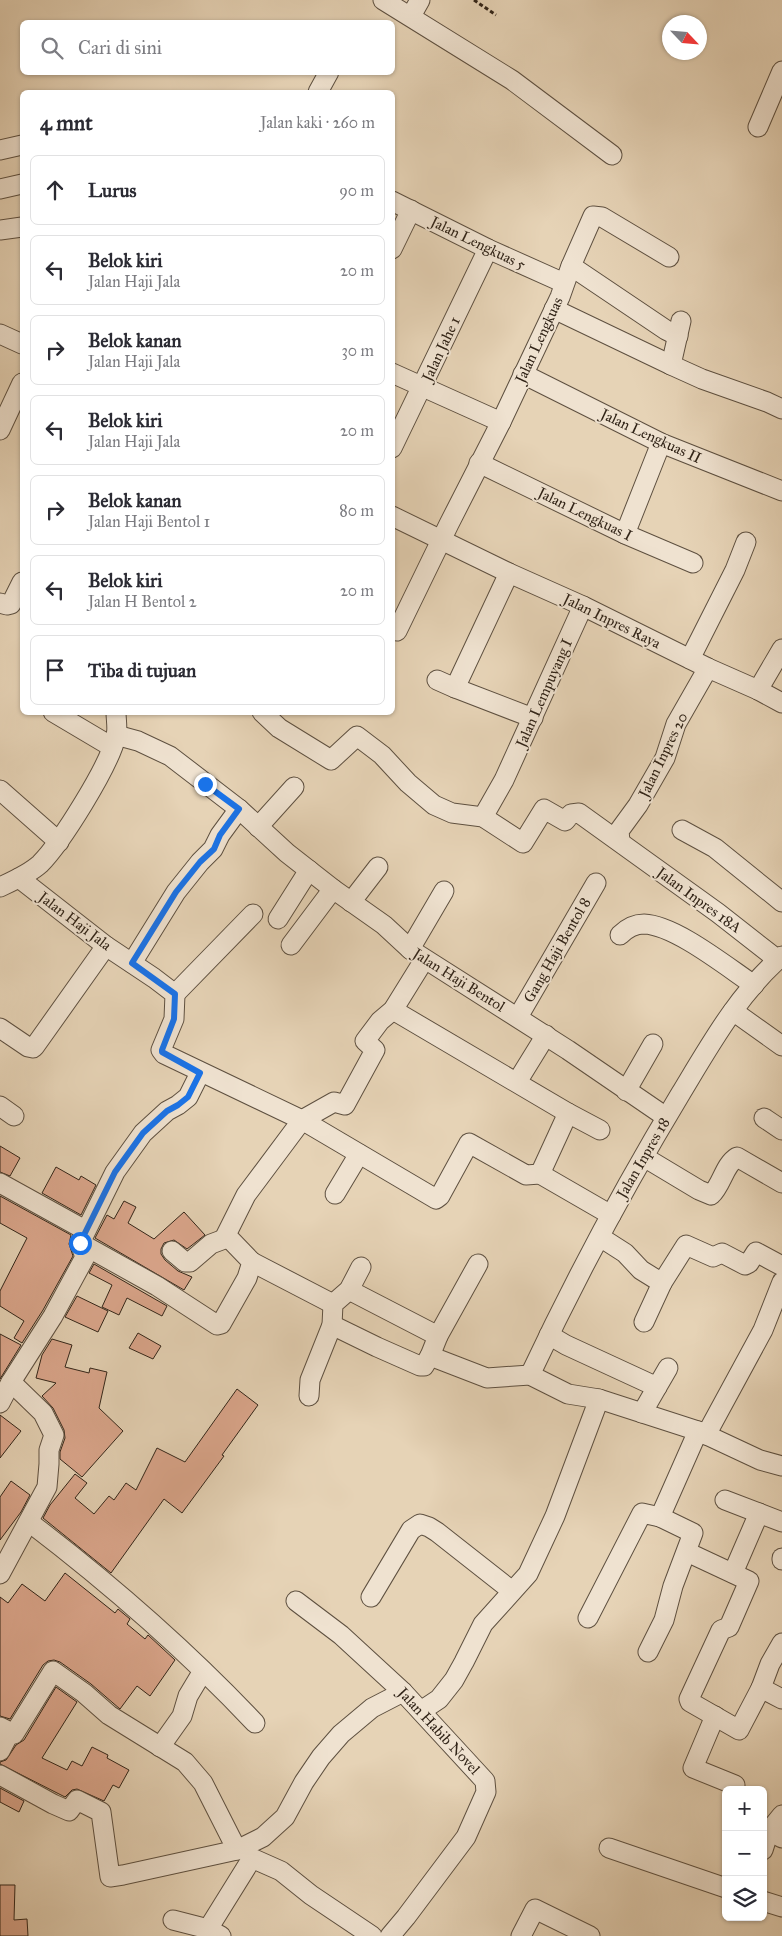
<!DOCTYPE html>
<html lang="id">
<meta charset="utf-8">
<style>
body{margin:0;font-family:"IM FELL Great Primer",serif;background:#f7f7f7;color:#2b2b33}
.controls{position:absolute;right:15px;bottom:15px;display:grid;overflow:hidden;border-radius:8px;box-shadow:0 1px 4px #0004}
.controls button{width:45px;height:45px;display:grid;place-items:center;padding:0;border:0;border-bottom:1px solid #e1e1e2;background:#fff;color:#2b2b33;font:25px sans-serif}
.compass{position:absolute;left:662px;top:15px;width:45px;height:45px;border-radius:50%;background:#fff;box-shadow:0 1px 4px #0004;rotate:116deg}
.stop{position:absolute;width:15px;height:15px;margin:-11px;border:4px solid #1a73e8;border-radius:50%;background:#fff}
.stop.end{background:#1a73e8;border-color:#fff;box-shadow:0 1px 5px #0008}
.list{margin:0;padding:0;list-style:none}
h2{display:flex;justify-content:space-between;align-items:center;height:65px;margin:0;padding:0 20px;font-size:21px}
h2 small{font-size:16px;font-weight:400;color:#7c7c81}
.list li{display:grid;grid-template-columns:32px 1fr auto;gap:15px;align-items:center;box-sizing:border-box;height:70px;margin:0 10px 10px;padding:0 10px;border:1px solid #e1e1e2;border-radius:8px}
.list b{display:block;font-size:19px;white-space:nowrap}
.list p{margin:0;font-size:16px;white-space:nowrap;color:#7c7c81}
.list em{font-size:16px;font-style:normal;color:#7c7c81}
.icon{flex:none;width:28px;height:28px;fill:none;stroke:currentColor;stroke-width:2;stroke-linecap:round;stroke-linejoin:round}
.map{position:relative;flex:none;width:782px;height:1936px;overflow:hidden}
.search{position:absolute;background:#fff;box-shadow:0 1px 4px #0004;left:20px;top:20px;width:375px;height:55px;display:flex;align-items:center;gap:12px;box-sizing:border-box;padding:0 18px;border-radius:8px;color:#7c7c81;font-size:19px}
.panel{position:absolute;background:#fff;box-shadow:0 1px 4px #0004;left:20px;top:90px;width:375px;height:625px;border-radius:8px}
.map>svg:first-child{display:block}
.building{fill:#dca78d;stroke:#312418}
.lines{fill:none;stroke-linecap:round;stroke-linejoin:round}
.minor-casing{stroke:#5e5040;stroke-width:21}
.path{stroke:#312418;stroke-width:3;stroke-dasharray:4 2.5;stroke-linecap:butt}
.minor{stroke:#efe2d0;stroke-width:19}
.route{stroke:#1a73e8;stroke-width:6}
.labels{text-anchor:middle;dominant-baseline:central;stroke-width:4;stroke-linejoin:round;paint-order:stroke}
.street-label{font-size:15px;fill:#312418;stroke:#efe2d0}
</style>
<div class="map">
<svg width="782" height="1936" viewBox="0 0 782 1936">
<rect width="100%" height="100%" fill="#e6d3b6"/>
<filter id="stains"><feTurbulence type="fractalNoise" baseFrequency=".004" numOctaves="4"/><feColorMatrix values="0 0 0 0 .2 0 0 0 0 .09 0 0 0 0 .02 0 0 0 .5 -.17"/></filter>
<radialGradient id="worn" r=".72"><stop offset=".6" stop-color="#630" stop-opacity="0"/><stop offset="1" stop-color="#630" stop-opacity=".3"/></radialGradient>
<!-- building -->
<g class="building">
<polygon points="0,1146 20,1158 10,1176 0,1172"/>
<polygon points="56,1167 79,1180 81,1176 96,1185 81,1215 42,1193"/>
<polygon points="0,1196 71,1235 69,1244 73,1256 43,1310 22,1343 14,1338 24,1321 0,1306 0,1291 27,1238 0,1223"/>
<polygon points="124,1201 136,1207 128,1223 154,1239 184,1212 205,1235 187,1249 174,1240 164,1243 161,1249 161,1254 165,1260 178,1271 192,1277 184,1290 95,1238 107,1215 114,1219"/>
<polygon points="94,1264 167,1306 162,1316 127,1298 119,1315 102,1307 112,1285 89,1273"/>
<polygon points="77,1296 108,1311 98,1332 65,1317"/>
<polygon points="138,1333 161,1346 153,1359 129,1348"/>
<polygon points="0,1334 21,1345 0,1379"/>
<polygon points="52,1339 72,1345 65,1367 89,1373 90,1368 107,1372 99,1408 123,1431 82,1477 60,1459 60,1452 65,1438 64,1430 53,1408 42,1396 56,1383 36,1378 42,1355"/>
<polygon points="237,1389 258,1405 222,1455 224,1456 182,1513 164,1499 111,1573 43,1518 50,1505 75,1474 87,1483 75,1498 94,1514 109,1496 114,1500 126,1483 136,1490 157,1448 185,1462"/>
<polygon points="0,1415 21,1431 0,1458"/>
<polygon points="11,1481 30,1495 21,1512 0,1540 0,1497"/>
<polygon points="65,1573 115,1613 118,1609 130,1619 127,1624 145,1639 148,1635 175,1660 150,1696 137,1686 120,1709 91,1684 60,1662 54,1660 48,1661 43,1665 10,1719 0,1716 0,1597 8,1603 22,1584 45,1601"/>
<polygon points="56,1687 77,1702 42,1758 67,1770 72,1761 82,1766 92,1747 108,1755 107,1758 129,1770 119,1788 113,1785 104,1801 77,1789 72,1790 65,1797 0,1764 0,1762 6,1760 16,1745 24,1740"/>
<polygon points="0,1788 24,1801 19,1812 0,1802"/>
<polygon points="0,1885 15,1885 14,1920 27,1919 28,1936 0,1936"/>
</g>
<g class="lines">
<!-- minor casing -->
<g class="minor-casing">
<g id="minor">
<polyline points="383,0 512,80 612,155"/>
<polyline points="411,16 420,0"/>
<polyline points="318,92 329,72"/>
<polyline points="758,127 782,71"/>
<polyline points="0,150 22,145"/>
<polyline points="0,189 22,184"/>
<polyline points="392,201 488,249 564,283"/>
<polyline points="0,230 22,227"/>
<polyline points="392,249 411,210"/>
<polyline points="571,266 666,330 678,336"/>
<polyline points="554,309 671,365"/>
<polyline points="681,321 671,365 702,379 767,402 782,409"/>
<polyline points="0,334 22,344"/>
<polyline points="392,373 501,422"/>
<polyline points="523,374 661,443 782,491"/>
<polyline points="0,430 22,383"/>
<polyline points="392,448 488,249"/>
<polyline points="479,463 625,534 693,563"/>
<polyline points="392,516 509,573 583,606 708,668 758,690 782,703"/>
<polyline points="625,534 661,443"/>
<polyline points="0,603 7,605 11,604 22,582"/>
<polyline points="397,631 449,524 501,422 560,297 571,266 593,216 602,217 669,257"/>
<polyline points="690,659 735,570 746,542"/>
<polyline points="437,680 455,688 533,718"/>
<polyline points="455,688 509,573"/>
<polyline points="758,690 782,649"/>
<polyline points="53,712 112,747"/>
<polyline points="262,712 279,728 331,760 357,736 382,755 408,783 434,805 452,813 483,817 523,843 544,809 565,821 571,814 579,813 718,913 778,960"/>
<polyline points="116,735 138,741 170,756 239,809 287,853 333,889 384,925 411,950 568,1050 666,1117"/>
<polyline points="0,790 59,842"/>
<polyline points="483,817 504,780 583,606"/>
<polyline points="258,827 294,787"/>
<polyline points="682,830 715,848 782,902"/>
<polyline points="620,841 619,831 638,805 665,758 676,724 708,668"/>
<polyline points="19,878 106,946 154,978 175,994 174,1019 161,1050 164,1054 302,1120 436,1199 440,1196 469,1143 526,1175 540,1174 611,1215"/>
<path d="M 0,887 C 13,881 29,874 40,864 C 61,843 110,765 116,736 C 118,729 116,720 116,712"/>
<polyline points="351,902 378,867"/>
<polyline points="278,919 309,870"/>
<path d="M 620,935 C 626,929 635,924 644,924 C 675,925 727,967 754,985"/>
<polyline points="291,945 333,889"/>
<polyline points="410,949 444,891"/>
<polyline points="132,963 176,892 200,862 213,849 220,835 239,809"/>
<polyline points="175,994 253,914"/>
<polyline points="393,1010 568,1113 600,1130"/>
<polyline points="733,1011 782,1046"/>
<polyline points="518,1017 596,883"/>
<polyline points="0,1028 28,1047 33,1048 35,1046 106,946"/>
<polyline points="517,1082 546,1035"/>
<polyline points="626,1091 653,1044"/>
<polyline points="0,1106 14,1116"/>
<polyline points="764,1118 782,1130"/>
<path d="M 644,1157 L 699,1190 L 711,1195 C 722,1185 724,1165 737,1157 L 782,1183"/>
<polyline points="540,1174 568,1113"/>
<polyline points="0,1183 85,1230"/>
<polyline points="335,1194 359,1154"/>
<polyline points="600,1237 625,1253 641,1270 662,1283 686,1245 713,1257 722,1253 745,1265 749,1263 756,1252 782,1266"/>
<polyline points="80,1243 157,1286 217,1325 221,1324 247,1278 252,1262 226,1235 246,1195 302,1120 334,1102 345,1105 375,1050 365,1041 380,1021 393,1010 424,960"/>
<polyline points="172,1251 185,1262 190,1262 211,1244 227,1238"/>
<polyline points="252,1262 333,1304"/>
<polyline points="349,1290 438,1336"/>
<polyline points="644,1322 662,1283"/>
<polyline points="332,1325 377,1347 420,1366 424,1366 430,1356 487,1378 530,1375 568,1394 599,1399 698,1431 760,1460 782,1466"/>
<polyline points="549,1335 566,1345 657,1387 642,1413"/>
<polyline points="430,1356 438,1336 478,1264"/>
<path d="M 530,1375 C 575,1279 626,1184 681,1093 C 710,1045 739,993 782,956"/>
<polyline points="657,1387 668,1368"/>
<polyline points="309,1396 310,1380 332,1325 333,1304 349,1290 361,1267"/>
<polyline points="0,1403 11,1382 53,1316 85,1257 80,1243 115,1172 143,1133 167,1111 178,1105 188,1097 200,1073"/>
<polyline points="706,1435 763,1330 782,1282"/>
<polyline points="725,1500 782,1522"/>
<polyline points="660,1517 698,1431"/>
<path d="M 29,1522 C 109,1583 186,1650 255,1723"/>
<polyline points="687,1552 749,1581 729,1627 721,1630 689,1699 690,1702 739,1730 761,1688"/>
<polyline points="782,1558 782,1560"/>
<polyline points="733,1573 759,1513"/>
<polyline points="0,1574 47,1487 49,1464 49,1450 54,1435 43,1413 11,1382"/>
<polyline points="371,1597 411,1530 420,1524 429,1527 437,1532 512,1591"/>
<polyline points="296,1601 341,1635 403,1692 485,1781 486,1792 466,1837 406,1917 390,1936"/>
<polyline points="588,1618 642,1513 660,1517 693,1533 673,1586 664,1620 648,1652"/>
<polyline points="782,1643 770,1664 761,1688 782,1699"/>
<polyline points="421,1711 439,1699 454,1680 464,1662 483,1624 528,1574 555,1516 599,1399"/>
<polyline points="715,1716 693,1768 735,1785 734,1790"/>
<polyline points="0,1727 14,1734 53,1671 84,1693 109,1715 185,1762 203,1783 237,1850"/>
<polyline points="160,1747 182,1716 188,1696 203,1671"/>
<polyline points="0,1751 10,1732"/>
<polyline points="0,1775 53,1804 69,1811 77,1800 101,1812 110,1877 123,1875 237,1850 263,1837 285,1817 304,1782 321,1757 341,1734 372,1708 403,1692"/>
<polyline points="782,1815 769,1831 782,1838"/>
<polyline points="763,1828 769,1831 763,1850"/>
<polyline points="609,1848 726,1888"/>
<polyline points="763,1901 782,1907"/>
<polyline points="173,1920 208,1929 221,1936"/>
<polyline points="208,1929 249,1863 254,1859 281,1871 311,1895 372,1936"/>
<polyline points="521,1936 535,1909 590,1936"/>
</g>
</g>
<!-- path -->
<polyline class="path" points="474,0 496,15"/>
<!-- minor -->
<use href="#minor" class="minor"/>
</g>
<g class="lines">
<!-- route -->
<polyline class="route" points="80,1243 115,1172 143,1133 167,1111 178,1105 188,1097 200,1073 162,1052 162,1050 174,1019 175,994 132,963 176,892 200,862 214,849 220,835 239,809 205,784"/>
</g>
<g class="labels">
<!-- street labels -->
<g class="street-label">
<text transform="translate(478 243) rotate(26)">Jalan Lengkuas 5</text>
<text transform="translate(539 340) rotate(-65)">Jalan Lengkuas</text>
<text transform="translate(441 349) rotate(-65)">Jalan Jahe 1</text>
<text transform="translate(651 436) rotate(25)">Jalan Lengkuas II</text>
<text transform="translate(585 514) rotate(26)">Jalan Lengkuas I</text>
<text transform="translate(612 621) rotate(26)">Jalan Inpres Raya</text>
<text transform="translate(544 693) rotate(-66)">Jalan Lempuyang I</text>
<text transform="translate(663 755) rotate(-64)">Jalan Inpres 20</text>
<text transform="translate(699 900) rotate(36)">Jalan Inpres 18A</text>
<text transform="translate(75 921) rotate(37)">Jalan Haji Jala</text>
<text transform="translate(557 950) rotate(-60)">Gang Haji Bentol 8</text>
<text transform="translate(459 980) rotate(32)">Jalan Haji Bentol</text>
<text transform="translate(643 1158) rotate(-60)">Jalan Inpres 18</text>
<text transform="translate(439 1731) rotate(47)">Jalan Habib Novel</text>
</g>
</g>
<rect width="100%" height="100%" filter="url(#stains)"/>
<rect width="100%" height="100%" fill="url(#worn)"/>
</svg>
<div class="controls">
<button>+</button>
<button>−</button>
<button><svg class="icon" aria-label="layers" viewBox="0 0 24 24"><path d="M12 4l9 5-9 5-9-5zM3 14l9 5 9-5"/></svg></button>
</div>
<svg class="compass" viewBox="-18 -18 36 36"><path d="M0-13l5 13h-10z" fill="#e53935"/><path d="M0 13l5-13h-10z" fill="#7c7c81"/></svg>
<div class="stop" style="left:80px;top:1243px"></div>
<div class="stop end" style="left:205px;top:784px"></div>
<div class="search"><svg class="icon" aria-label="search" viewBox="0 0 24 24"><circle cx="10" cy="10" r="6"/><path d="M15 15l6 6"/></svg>Cari di sini</div>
<section class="panel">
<h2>4 mnt<small>Jalan kaki · 260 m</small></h2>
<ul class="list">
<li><svg class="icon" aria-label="ahead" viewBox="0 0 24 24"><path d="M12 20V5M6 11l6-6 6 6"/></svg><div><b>Lurus</b></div><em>90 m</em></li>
<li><svg class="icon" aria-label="left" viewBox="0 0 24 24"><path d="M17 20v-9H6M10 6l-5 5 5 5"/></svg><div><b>Belok kiri</b><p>Jalan Haji Jala</p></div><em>20 m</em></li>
<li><svg class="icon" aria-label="right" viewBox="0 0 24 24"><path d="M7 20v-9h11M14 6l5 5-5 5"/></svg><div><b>Belok kanan</b><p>Jalan Haji Jala</p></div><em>30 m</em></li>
<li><svg class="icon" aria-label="left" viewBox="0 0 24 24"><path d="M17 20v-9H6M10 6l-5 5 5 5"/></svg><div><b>Belok kiri</b><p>Jalan Haji Jala</p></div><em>20 m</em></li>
<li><svg class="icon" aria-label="right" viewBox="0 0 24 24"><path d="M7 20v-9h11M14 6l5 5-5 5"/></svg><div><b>Belok kanan</b><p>Jalan Haji Bentol 1</p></div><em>80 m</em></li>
<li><svg class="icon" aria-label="left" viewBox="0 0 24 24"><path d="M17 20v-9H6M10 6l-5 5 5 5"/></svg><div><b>Belok kiri</b><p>Jalan H Bentol 2</p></div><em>20 m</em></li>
<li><svg class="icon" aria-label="arrive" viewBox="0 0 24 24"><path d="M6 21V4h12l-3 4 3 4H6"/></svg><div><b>Tiba di tujuan</b></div></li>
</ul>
</section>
</div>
